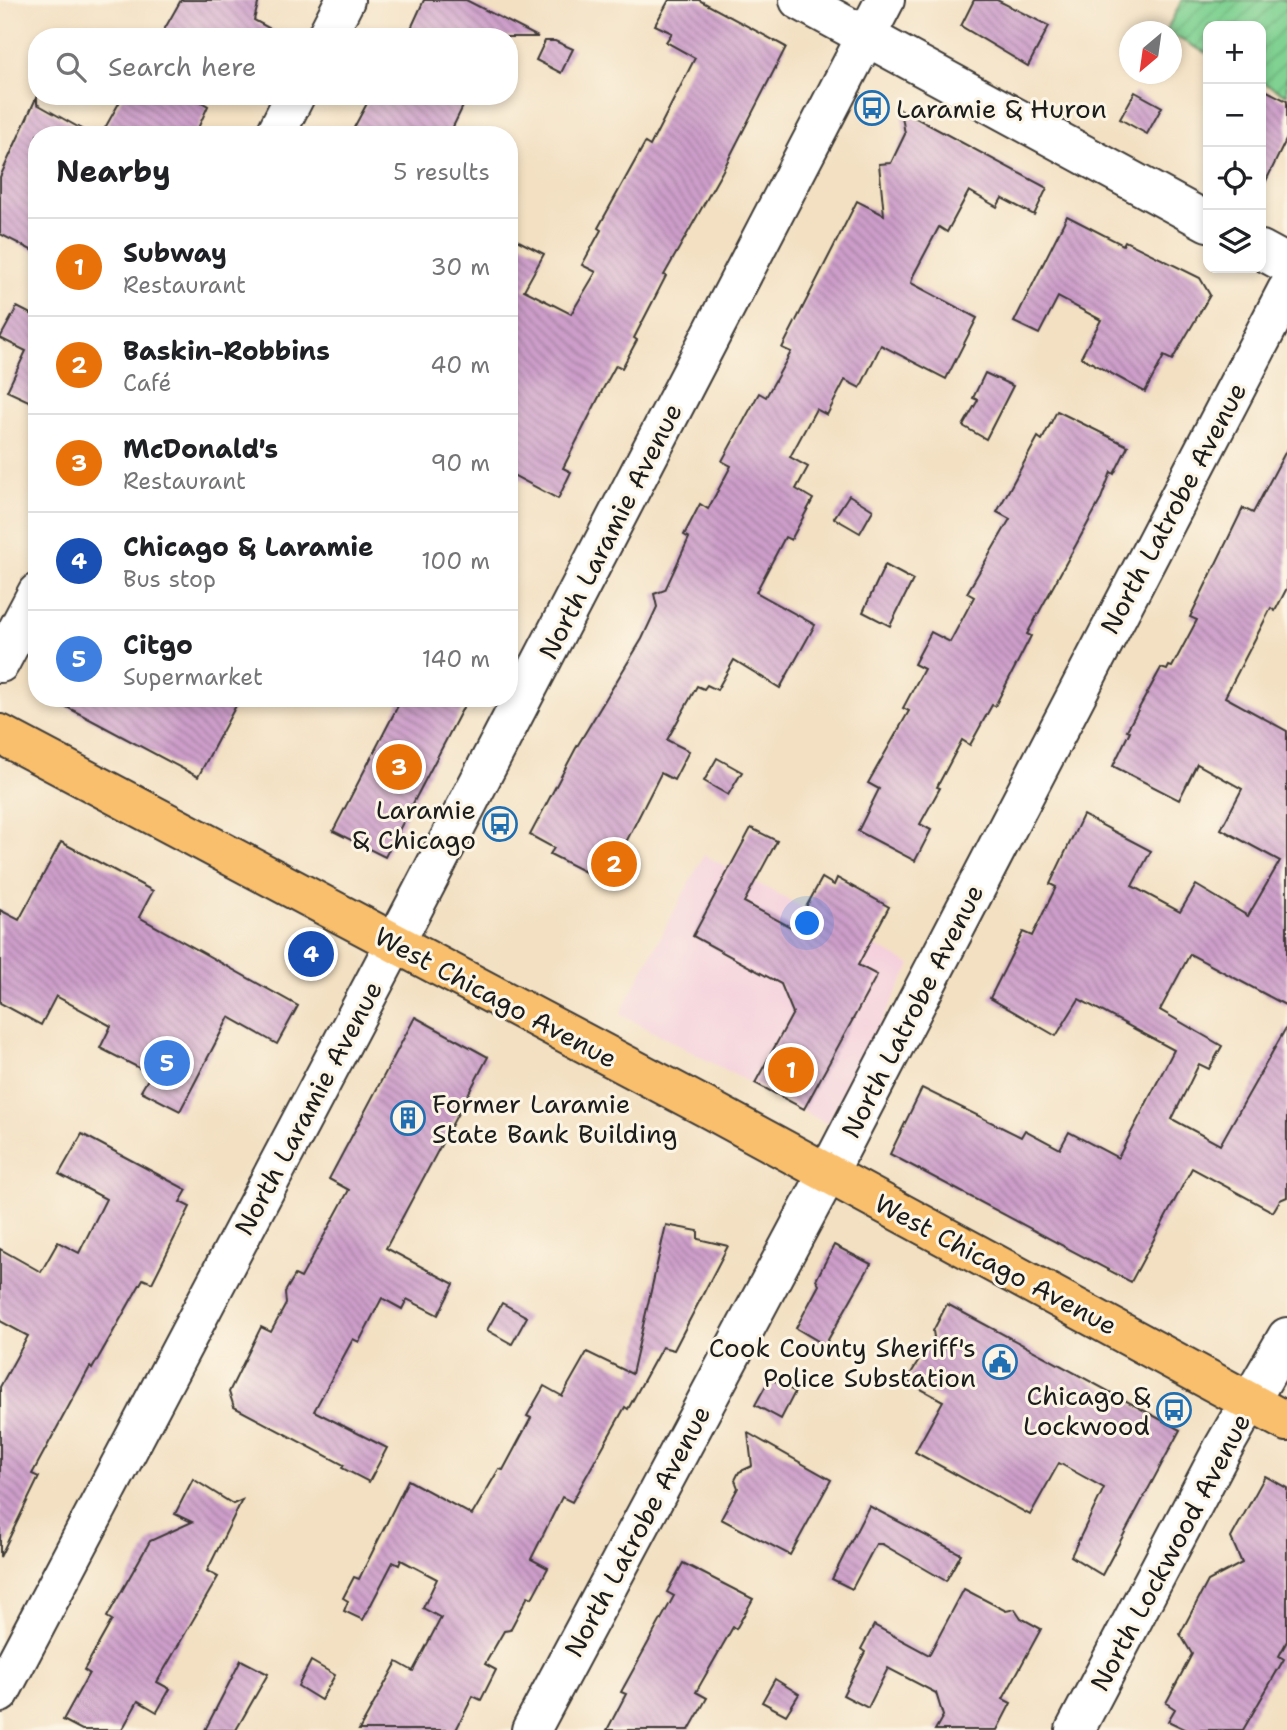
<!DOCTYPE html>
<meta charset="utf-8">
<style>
body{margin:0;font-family:"Shantell Sans",sans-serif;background:#f2f2f2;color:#202124}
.controls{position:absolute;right:21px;top:21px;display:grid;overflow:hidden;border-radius:14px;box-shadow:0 4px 10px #0003}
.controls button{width:63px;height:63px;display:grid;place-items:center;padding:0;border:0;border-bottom:2px solid #e0e0e0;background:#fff;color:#202124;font:35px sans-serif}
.compass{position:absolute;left:1119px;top:21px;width:63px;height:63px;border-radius:50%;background:#fff;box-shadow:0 4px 10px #0003;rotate:209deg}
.you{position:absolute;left:808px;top:924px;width:24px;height:24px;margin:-18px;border:5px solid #fff;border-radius:50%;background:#1a73e8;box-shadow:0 0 0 10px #1a73e833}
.badge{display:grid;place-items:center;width:46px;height:46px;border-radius:50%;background:#7c3aed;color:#fff;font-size:23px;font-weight:700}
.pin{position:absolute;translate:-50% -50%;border:4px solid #fff;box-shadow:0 2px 7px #0006}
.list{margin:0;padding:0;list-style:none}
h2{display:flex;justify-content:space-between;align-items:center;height:91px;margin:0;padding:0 28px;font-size:30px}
h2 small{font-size:23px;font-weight:400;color:#757577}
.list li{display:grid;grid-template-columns:46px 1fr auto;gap:21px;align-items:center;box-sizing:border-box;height:98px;padding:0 28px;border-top:2px solid #e0e0e0}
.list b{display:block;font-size:26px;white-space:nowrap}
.list p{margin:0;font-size:23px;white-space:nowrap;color:#757577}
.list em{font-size:23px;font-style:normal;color:#757577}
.icon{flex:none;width:38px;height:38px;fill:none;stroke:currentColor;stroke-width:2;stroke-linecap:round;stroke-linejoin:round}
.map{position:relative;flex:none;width:1287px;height:1730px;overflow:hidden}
.search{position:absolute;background:#fff;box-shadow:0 4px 10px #0003;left:28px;top:28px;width:490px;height:77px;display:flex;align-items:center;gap:18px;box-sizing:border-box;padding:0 24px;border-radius:28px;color:#757577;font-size:26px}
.panel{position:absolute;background:#fff;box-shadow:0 4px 10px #0003;left:28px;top:126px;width:490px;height:581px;border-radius:28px}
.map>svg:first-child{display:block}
.built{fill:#f4cfdd}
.garden{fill:url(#garden-furrows);stroke:#4e7657;stroke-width:2}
.building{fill:url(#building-back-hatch)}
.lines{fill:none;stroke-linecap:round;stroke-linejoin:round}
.minor-casing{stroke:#3c3935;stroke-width:42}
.major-casing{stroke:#3c3935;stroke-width:42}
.minor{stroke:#fff;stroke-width:38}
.major{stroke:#f9bf6d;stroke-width:38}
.labels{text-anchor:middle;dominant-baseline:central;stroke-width:6;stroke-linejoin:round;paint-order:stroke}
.poi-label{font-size:26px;fill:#1c1c1c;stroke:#fcf5e5;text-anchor:end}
.street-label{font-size:26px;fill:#1c1c1c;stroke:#fcf5e5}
</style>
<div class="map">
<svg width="1287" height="1730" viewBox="0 0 1287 1730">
<defs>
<pattern id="garden-furrows" width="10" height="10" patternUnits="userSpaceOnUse" patternTransform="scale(1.75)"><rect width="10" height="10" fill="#80d192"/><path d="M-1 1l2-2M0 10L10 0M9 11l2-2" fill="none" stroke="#6eb37d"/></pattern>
<pattern id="building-back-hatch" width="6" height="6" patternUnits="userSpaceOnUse" patternTransform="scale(1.75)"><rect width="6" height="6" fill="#cd9eca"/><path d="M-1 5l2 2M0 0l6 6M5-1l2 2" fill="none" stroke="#a680a3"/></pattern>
</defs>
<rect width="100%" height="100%" fill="#fcf5e5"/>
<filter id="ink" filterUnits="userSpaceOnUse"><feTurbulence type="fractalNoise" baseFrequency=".0143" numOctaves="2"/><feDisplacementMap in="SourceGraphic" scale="14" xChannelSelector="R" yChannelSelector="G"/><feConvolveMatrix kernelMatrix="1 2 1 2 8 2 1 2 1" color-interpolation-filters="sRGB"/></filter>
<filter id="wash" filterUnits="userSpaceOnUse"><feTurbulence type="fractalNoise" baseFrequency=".00686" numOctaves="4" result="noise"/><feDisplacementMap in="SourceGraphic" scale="28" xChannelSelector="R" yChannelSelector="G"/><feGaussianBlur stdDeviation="1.57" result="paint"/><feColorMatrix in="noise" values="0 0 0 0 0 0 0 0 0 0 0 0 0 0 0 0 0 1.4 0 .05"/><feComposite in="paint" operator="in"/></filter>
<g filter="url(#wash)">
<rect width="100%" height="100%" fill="#f3e0c2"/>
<!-- built -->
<polygon class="built" points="704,855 911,965 827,1124 620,1014"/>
<!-- garden -->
<polygon class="garden" points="1182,0 1287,0 1287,95 1261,82 1261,26 1208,26 1208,54 1172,35 1172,32 1166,31"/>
<g id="blocks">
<!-- building -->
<g class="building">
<polygon points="181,0 259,0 254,20 285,37 160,37"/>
<polygon points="424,0 466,0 538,37 407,37"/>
<polygon points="669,0 699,0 786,47 722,172 664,275 666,276 634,338 637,340 622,368 616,365 604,387 563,468 571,472 558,499 509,473 509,236 544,254 524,290 571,314 596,272 582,265 601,230 598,228 645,143 650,146 695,58 666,42 672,33 655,25"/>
<polygon points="974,0 997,0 1049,26 1028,66 961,26"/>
<polygon points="545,41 555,41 573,49 561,73 536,60"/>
<polygon points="1261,88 1287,101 1287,138 1261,191"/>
<polygon points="1135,92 1162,107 1147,134 1120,119"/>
<polygon points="37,96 37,104 92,135 37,135 37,253 0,234 0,177"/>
<polygon points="123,96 191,96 208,106 195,135 101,135"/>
<polygon points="371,96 468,96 449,135 350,135"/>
<polygon points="901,110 1047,188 1034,215 1002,198 997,207 969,191 947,232 939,227 913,276 911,283 977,318 946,379 881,345 860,388 845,380 827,415 816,409 790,457 808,467 796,489 813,499 791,540 785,537 756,592 815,625 780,688 734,660 717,690 707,685 704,689 697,686 667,740 689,751 674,780 661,773 624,846 637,853 620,884 600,874 597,878 550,854 554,848 530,835 576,748 642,639 657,607 654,594 665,590 689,538 684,535 700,504 708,509 731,466 722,461 759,393 766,397 791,352 782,348 857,201 884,215 879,164 891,163 905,134"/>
<polygon points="1067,216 1123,245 1125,241 1200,278 1210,295 1172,360 1164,356 1145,392 1081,357 1101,320 1058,297 1039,334 1014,322"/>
<polygon points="17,307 37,317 37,405 7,391 26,351 0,338"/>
<polygon points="985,373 1013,386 986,439 963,426 978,400 973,398"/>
<polygon points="1057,411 1128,446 1114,474 1111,472 1100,501 1027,634 1031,636 995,706 992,705 970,745 962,740 937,787 940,788 920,824 931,830 915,861 858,831 879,789 868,783 909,711 903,708 924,669 914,664 931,632 950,642 974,597 967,593 1010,519 997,512 1038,437 1042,440"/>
<polygon points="1287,449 1287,588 1275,611 1271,608 1225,697 1287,731 1287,1006 1190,954 1160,1010 1222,1046 1209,1069 1199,1064 1172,1119 1220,1145 1287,1026 1287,1197 1280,1200 1273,1212 1192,1168 1131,1282 890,1154 922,1088 1021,1137 1025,1130 1060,1149 1069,1132 1118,1158 1174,1050 1079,999 1056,1036 990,998 1023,932 1032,936 1056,887 1050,884 1083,815 1151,851 1132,886 1180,912 1196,885 1248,916 1280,861 1221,829 1242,789 1197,764 1179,800 1113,766 1130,731 1127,730 1161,668 1167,670 1169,666 1172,667 1197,620 1190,617 1243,508 1253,513"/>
<polygon points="849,495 873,510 860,533 834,518"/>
<polygon points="885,565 913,580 890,626 863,612"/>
<polygon points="50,698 240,698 198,777"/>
<polygon points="402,698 468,698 385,857 333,831"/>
<polygon points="717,758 742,772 728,795 704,781"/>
<polygon points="751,828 777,841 744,902 794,929 822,878 834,885 837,878 889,907 858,965 877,975 804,1109 755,1083 793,1013 781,984 693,936"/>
<polygon points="61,842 153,891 139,917 298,1006 277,1044 229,1017 180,1111 141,1091 151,1074 100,1048 111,1026 56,996 41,1025 0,1003 0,910 19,920"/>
<polygon points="415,1017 488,1057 386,1248 454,1284 438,1315 407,1299 402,1309 382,1298 359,1342 353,1339 314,1411 387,1448 369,1482 342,1468 344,1465 234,1407 229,1392 261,1327 271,1332 286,1304 285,1292 295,1275 301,1278 349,1190 329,1179"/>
<polygon points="82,1134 187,1190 180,1202 190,1207 152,1283 143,1279 92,1369 90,1367 32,1474 39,1477 0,1557 0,1387 28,1336 0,1321 0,1249 41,1272 58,1242 79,1253 106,1199 59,1174"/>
<polygon points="666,1225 698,1231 698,1239 728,1246 674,1350 662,1347 628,1409 625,1407 572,1502 562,1497 531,1559 548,1568 532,1598 528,1596 510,1630 504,1631 485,1664 496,1670 481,1700 473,1696 456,1730 359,1730 397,1662 413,1671 441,1618 423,1608 437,1579 401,1560 399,1565 393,1562 363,1620 344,1611 348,1601 343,1598 354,1577 359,1579 408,1480 472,1515 499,1469 503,1470 531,1418 527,1416 544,1386 562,1396 587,1352 632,1374"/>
<polygon points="834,1245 871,1264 825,1345 796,1328 819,1285 816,1280"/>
<polygon points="502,1303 527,1317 512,1344 487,1330"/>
<polygon points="947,1304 1180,1430 1102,1575 1071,1556 1104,1488 1059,1463 1030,1515 915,1452 943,1401 906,1381 934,1337 933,1331"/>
<polygon points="770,1378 795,1392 781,1419 755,1405"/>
<polygon points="748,1433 831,1480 790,1555 721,1519 738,1488 735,1480 739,1472 752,1466"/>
<polygon points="1265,1476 1287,1488 1287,1641 1279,1656 1284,1659 1243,1730 1187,1730 1168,1721 1175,1709 1166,1703 1192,1654 1180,1634 1208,1581 1242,1563 1231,1538"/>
<polygon points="193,1479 233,1504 242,1500 207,1571 218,1577 157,1682 170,1689 157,1712 138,1701 122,1730 82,1730 63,1720 89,1673 84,1670 112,1620 107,1617 150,1541 192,1522 175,1514"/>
<polygon points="869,1506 961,1554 946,1581 882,1544 876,1544 852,1589 832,1579"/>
<polygon points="683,1563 753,1599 736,1629 733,1627 696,1692 707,1698 689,1730 607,1730 626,1694 621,1692 674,1596 667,1592"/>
<polygon points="964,1589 1006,1611 1015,1609 1021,1618 1041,1629 1003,1699 1011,1703 997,1730 935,1730 943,1716 936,1693 888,1668 868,1708 843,1695 865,1652 861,1649 874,1625 929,1655"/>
<polygon points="241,1660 268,1674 236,1730 205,1730"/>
<polygon points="311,1661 335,1675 321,1700 298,1686"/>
<polygon points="775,1679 799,1694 786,1715 762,1702"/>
</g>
</g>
</g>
<g filter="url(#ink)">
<use href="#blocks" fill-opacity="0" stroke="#3c3935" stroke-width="2"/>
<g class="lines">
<!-- minor casing -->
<g class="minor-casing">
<g id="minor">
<polyline points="799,0 1208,222"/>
<polyline points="326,37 345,0"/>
<polyline points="275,135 295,96"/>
<polyline points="1261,250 1287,264"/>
<polyline points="0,663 37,593"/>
<polyline points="0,1693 415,905 885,0"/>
<polyline points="531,1730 828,1173 1287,290"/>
<polyline points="1075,1730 1222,1450 1287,1337"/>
</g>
</g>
<!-- major casing -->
<g class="major-casing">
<polyline id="major" points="0,734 709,1109 1287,1422"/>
</g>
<!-- minor -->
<use href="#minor" class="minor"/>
<!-- major -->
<use href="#major" class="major"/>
</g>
</g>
<!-- icons -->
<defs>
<g id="bus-ring" transform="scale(1.75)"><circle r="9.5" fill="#fcf5e5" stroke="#1f6fb2" stroke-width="1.5"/><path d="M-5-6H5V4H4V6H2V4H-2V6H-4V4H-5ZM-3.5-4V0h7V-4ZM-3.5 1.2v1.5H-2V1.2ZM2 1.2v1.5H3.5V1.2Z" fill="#1f6fb2"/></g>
<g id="building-ring" transform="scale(1.75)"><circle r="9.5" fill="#fcf5e5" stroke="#1f6fb2" stroke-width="1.5"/><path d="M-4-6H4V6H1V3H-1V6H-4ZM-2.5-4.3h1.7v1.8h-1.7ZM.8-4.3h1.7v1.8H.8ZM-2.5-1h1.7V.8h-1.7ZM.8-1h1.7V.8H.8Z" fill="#1f6fb2"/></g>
<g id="civic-ring" transform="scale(1.75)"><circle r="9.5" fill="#fcf5e5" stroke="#1f6fb2" stroke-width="1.5"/><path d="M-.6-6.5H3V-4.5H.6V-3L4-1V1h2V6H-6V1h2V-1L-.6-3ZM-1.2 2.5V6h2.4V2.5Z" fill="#1f6fb2"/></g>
</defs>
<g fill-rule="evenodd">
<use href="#bus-ring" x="872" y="108"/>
<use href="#bus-ring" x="500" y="824"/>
<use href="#building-ring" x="408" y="1118"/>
<use href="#civic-ring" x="1000" y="1362"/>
<use href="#bus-ring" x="1174" y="1410"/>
</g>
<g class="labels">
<!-- poi labels -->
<g class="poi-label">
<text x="896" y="108" text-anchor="start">Laramie &amp; Huron</text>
<text x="476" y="809">Laramie<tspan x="476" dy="30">&amp; Chicago</tspan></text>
<text x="432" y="1103" text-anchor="start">Former Laramie<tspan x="432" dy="30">State Bank Building</tspan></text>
<text x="976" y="1347">Cook County Sheriff's<tspan x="976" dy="30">Police Substation</tspan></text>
<text x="1150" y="1395">Chicago &amp;<tspan x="1150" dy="30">Lockwood</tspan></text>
</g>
<!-- street labels -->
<g class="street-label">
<text transform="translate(1173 508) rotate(-62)">North Latrobe Avenue</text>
<text transform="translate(610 531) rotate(-63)">North Laramie Avenue</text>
<text transform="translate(496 997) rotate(28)">West Chicago Avenue</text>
<text transform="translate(912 1011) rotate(-63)">North Latrobe Avenue</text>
<text transform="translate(308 1108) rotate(-62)">North Laramie Avenue</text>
<text transform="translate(996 1264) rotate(28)">West Chicago Avenue</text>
<text transform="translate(637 1531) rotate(-62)">North Latrobe Avenue</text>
<text transform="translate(1170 1552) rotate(-62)">North Lockwood Avenue</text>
</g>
</g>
</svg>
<div class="controls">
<button>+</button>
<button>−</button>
<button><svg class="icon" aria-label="locate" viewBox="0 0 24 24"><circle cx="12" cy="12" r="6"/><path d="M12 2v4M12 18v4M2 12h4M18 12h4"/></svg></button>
<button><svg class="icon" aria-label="layers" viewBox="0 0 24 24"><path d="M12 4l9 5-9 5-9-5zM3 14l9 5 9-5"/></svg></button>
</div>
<svg class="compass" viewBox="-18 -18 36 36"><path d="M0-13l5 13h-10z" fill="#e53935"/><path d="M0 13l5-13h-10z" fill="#757577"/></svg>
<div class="you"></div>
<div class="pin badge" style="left:791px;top:1070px;background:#e8710a">1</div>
<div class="pin badge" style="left:614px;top:864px;background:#e8710a">2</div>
<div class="pin badge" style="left:399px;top:767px;background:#e8710a">3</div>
<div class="pin badge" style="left:311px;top:954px;background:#1a4fb4">4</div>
<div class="pin badge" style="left:167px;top:1063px;background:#3f7fe0">5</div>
<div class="search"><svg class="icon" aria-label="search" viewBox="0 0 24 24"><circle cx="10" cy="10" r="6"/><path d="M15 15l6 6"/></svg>Search here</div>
<section class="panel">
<h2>Nearby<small>5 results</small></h2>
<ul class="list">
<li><span class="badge" style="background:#e8710a">1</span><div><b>Subway</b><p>Restaurant</p></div><em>30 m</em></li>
<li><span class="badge" style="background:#e8710a">2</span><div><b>Baskin-Robbins</b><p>Café</p></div><em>40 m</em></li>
<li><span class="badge" style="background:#e8710a">3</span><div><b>McDonald's</b><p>Restaurant</p></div><em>90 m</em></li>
<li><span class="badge" style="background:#1a4fb4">4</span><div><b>Chicago &amp; Laramie</b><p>Bus stop</p></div><em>100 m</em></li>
<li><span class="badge" style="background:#3f7fe0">5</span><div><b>Citgo</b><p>Supermarket</p></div><em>140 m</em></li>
</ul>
</section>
</div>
